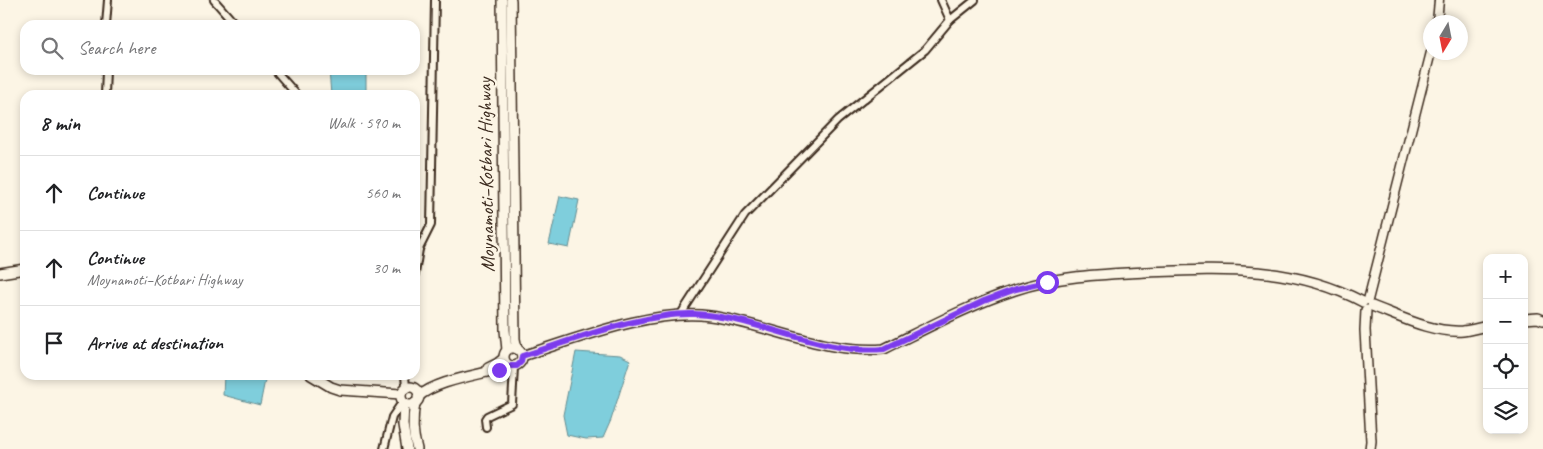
<!DOCTYPE html>
<meta charset="utf-8">
<style>
body{margin:0;font-family:Caveat,sans-serif;background:#f2f2f2;color:#202124}
.controls{position:absolute;right:15px;bottom:15px;display:grid;overflow:hidden;border-radius:10px;box-shadow:0 2px 8px #0003}
.controls button{width:45px;height:45px;display:grid;place-items:center;padding:0;border:0;border-bottom:1px solid #e0e0e0;background:#fff;color:#202124;font:25px sans-serif}
.compass{position:absolute;left:1423px;top:15px;width:45px;height:45px;border-radius:50%;background:#fff;box-shadow:0 2px 8px #0003;rotate:190deg}
.stop{position:absolute;width:15px;height:15px;margin:-11px;border:4px solid #7c3aed;border-radius:50%;background:#fff}
.stop.end{background:#7c3aed;border-color:#fff;box-shadow:0 1px 5px #0008}
.list{margin:0;padding:0;list-style:none}
h2{display:flex;justify-content:space-between;align-items:center;height:65px;margin:0;padding:0 20px;font-size:21px}
h2 small{font-size:16px;font-weight:400;color:#757577}
.list li{display:grid;grid-template-columns:32px 1fr auto;gap:15px;align-items:center;box-sizing:border-box;height:75px;padding:0 20px;border-top:1px solid #e0e0e0}
.list b{display:block;font-size:19px;white-space:nowrap}
.list p{margin:0;font-size:16px;white-space:nowrap;color:#757577}
.list em{font-size:16px;font-style:normal;color:#757577}
.icon{flex:none;width:28px;height:28px;fill:none;stroke:currentColor;stroke-width:2;stroke-linecap:round;stroke-linejoin:round}
.map{position:relative;flex:none;width:1543px;height:449px;overflow:hidden}
.search{position:absolute;background:#fff;box-shadow:0 2px 8px #0003;left:20px;top:20px;width:400px;height:55px;display:flex;align-items:center;gap:12px;box-sizing:border-box;padding:0 18px;border-radius:15px;color:#757577;font-size:19px}
.panel{position:absolute;background:#fff;box-shadow:0 2px 8px #0003;left:20px;top:90px;width:400px;height:290px;border-radius:15px}
.map>svg:first-child{display:block}
.water{fill:#7fcedc;stroke:#648c90}
.lines{fill:none;stroke-linecap:round;stroke-linejoin:round}
.minor-casing{stroke:#3b2a1e;stroke-width:10}
.tertiary-casing{stroke:#3b2a1e;stroke-width:11}
.secondary-casing{stroke:#3b2a1e;stroke-width:12}
.minor{stroke:#fcf5e5;stroke-width:6}
.tertiary{stroke:#fcf5e5;stroke-width:8}
.secondary{stroke:#fcf5e5;stroke-width:9}
.route{stroke:#7c3aed;stroke-width:6}
.labels{text-anchor:middle;dominant-baseline:central;stroke-width:5;stroke-linejoin:round;paint-order:stroke}
.street-label{font-size:20px;fill:#3b2a1e;stroke:#fcf5e5}
</style>
<div class="map">
<svg width="1543" height="449" viewBox="0 0 1543 449">
<rect width="100%" height="100%" fill="#fcf5e5"/>
<filter id="ink" filterUnits="userSpaceOnUse"><feTurbulence type="fractalNoise" baseFrequency=".02" numOctaves="2"/><feDisplacementMap in="SourceGraphic" scale="10" xChannelSelector="R" yChannelSelector="G"/><feConvolveMatrix kernelMatrix="1 2 1 2 8 2 1 2 1" color-interpolation-filters="sRGB"/></filter>
<g filter="url(#ink)">
<!-- water -->
<g class="water">
<polygon points="329,70 364,70 366,74 366,95 331,95"/>
<polygon points="560,196 579,200 569,248 549,244"/>
<polygon points="576,352 620,355 630,360 611,420 603,438 586,439 567,435 563,415"/>
<polygon points="224,375 266,375 260,405 223,395"/>
</g>
<g class="lines">
<!-- minor casing -->
<g class="minor-casing">
<g id="minor">
<polyline points="214,0 236,25"/>
<polyline points="941,0 950,20"/>
<polyline points="106,25 108,0"/>
<polyline points="275,70 297,95"/>
<polyline points="105,95 106,70"/>
<polyline points="415,246 419,249 415,274"/>
<polyline points="419,249 431,225 435,0"/>
<polyline points="681,314 745,215 838,120 925,50 950,20 975,0"/>
<polyline points="405,375 406,388"/>
<polyline points="486,427 485,419 487,416 512,404 514,367"/>
<polyline points="384,449 392,417 403,401"/>
</g>
</g>
<!-- tertiary casing -->
<g class="tertiary-casing">
<g id="tertiary">
<polyline points="1437,22 1439,0"/>
<polyline points="1368,300 1431,52"/>
</g>
</g>
<!-- secondary casing -->
<g class="secondary-casing">
<g id="secondary">
<polyline points="502,0 505,330 507,350"/>
<polyline points="511,0 515,339 517,349"/>
<polyline points="0,273 25,269"/>
<path d="M 1372,306 C 1401,317 1432,333 1463,331 C 1471,330 1479,328 1487,326"/>
<polyline points="1366,310 1365,330 1371,441 1370,449"/>
<polyline points="1524,319 1538,318 1543,320"/>
<circle cx="513" cy="357" r="9"/>
<path d="M 522,356 C 576,339 654,308 710,316 C 768,324 824,354 884,349 C 927,328 969,305 1015,290 C 1055,276 1103,274 1145,272 C 1222,269 1293,265 1363,302"/>
<polyline points="488,368 498,363 503,359"/>
<polyline points="311,375 331,387 340,390 401,394"/>
<circle cx="410" cy="396" r="9"/>
<path d="M 418,397 C 438,379 483,375 509,366"/>
<polyline points="404,403 403,425 407,449"/>
<path d="M 415,403 C 412,419 412,433 417,449"/>
</g>
</g>
<!-- minor -->
<use href="#minor" class="minor"/>
<!-- tertiary -->
<use href="#tertiary" class="tertiary"/>
<!-- secondary -->
<use href="#secondary" class="secondary"/>
</g>
</g>
<g class="lines" filter="url(#ink)">
<!-- route -->
<path class="route" d="M 499,370 L 509,366 L 517,366 L 521,362 L 522,356 C 571,341 644,312 695,314 C 759,317 819,355 884,349 L 984,301 L 1016,289 L 1047,282"/>
</g>
<g class="labels">
<!-- street labels -->
<g class="street-label">
<text transform="translate(486 175) rotate(-91)">Moynamoti–Kotbari Highway</text>
</g>
</g>
</svg>
<div class="controls">
<button>+</button>
<button>−</button>
<button><svg class="icon" aria-label="locate" viewBox="0 0 24 24"><circle cx="12" cy="12" r="6"/><path d="M12 2v4M12 18v4M2 12h4M18 12h4"/></svg></button>
<button><svg class="icon" aria-label="layers" viewBox="0 0 24 24"><path d="M12 4l9 5-9 5-9-5zM3 14l9 5 9-5"/></svg></button>
</div>
<svg class="compass" viewBox="-18 -18 36 36"><path d="M0-13l5 13h-10z" fill="#e53935"/><path d="M0 13l5-13h-10z" fill="#757577"/></svg>
<div class="stop" style="left:1047px;top:282px"></div>
<div class="stop end" style="left:499px;top:370px"></div>
<div class="search"><svg class="icon" aria-label="search" viewBox="0 0 24 24"><circle cx="10" cy="10" r="6"/><path d="M15 15l6 6"/></svg>Search here</div>
<section class="panel">
<h2>8 min<small>Walk · 590 m</small></h2>
<ul class="list">
<li><svg class="icon" aria-label="ahead" viewBox="0 0 24 24"><path d="M12 20V5M6 11l6-6 6 6"/></svg><div><b>Continue</b></div><em>560 m</em></li>
<li><svg class="icon" aria-label="ahead" viewBox="0 0 24 24"><path d="M12 20V5M6 11l6-6 6 6"/></svg><div><b>Continue</b><p>Moynamoti–Kotbari Highway</p></div><em>30 m</em></li>
<li><svg class="icon" aria-label="arrive" viewBox="0 0 24 24"><path d="M6 21V4h12l-3 4 3 4H6"/></svg><div><b>Arrive at destination</b></div></li>
</ul>
</section>
</div>
